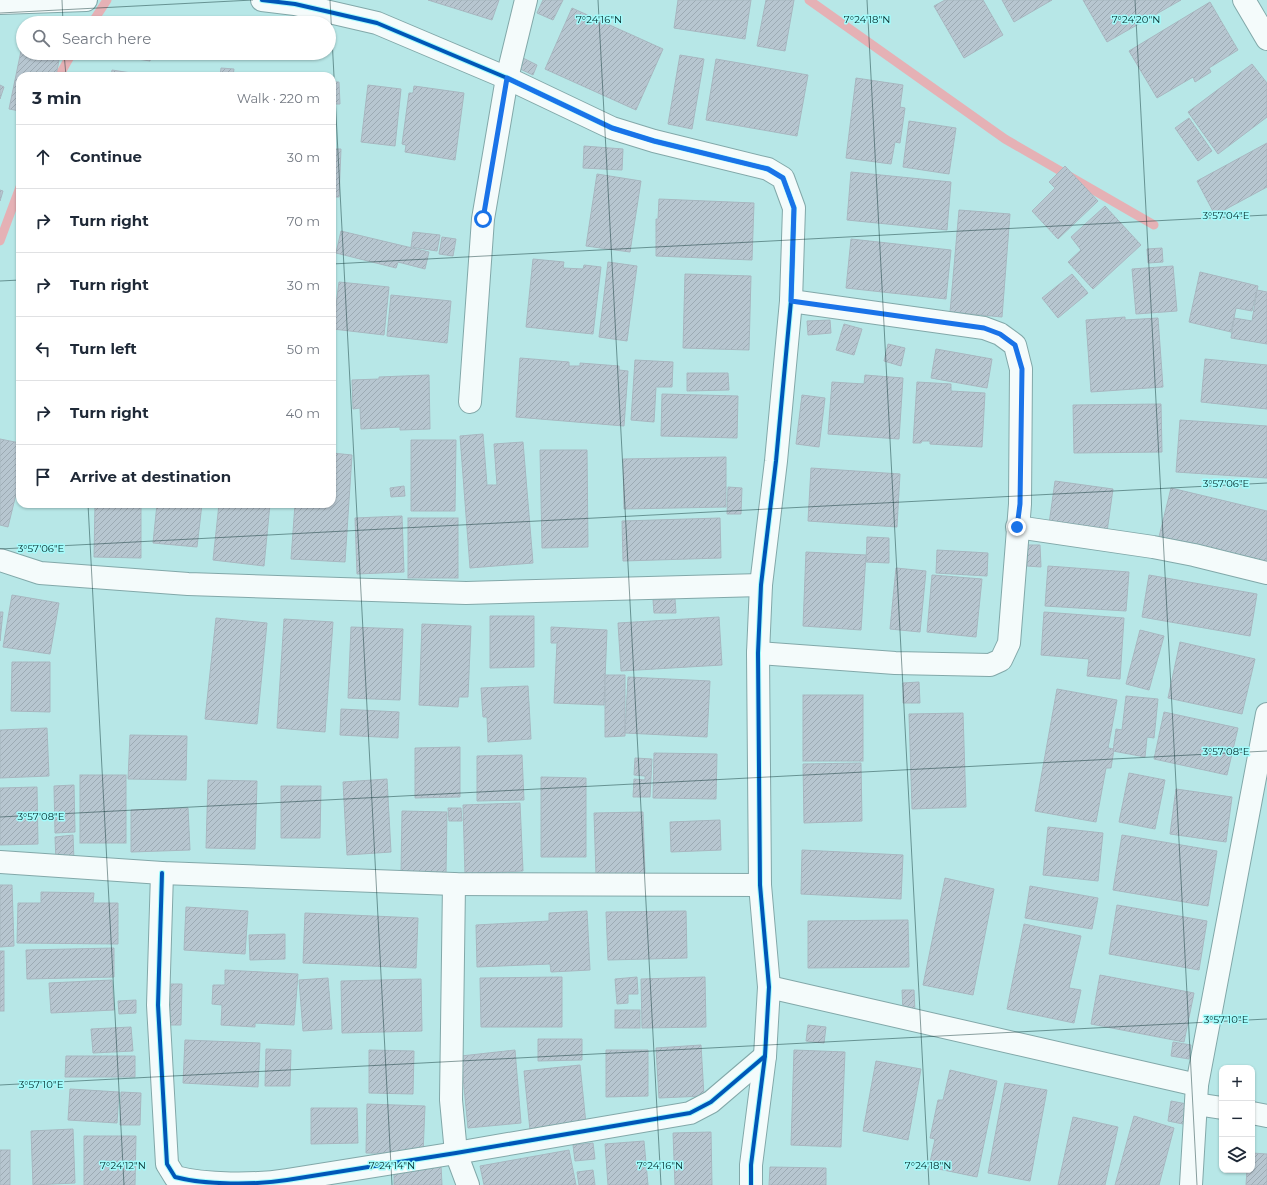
<!DOCTYPE html>
<meta charset="utf-8">
<style>
body{margin:0;font-family:Montserrat,sans-serif;background:#f6f6f7;color:#1f2937}
.controls{position:absolute;right:12px;bottom:12px;display:grid;overflow:hidden;border-radius:8px;box-shadow:0 1px 3px #0004}
.controls button{width:36px;height:36px;display:grid;place-items:center;padding:0;border:0;border-bottom:1px solid #e0e1e3;background:#fff;color:#1f2937;font:20px sans-serif}
.stop{position:absolute;width:12px;height:12px;margin:-9px;border:3px solid #1a73e8;border-radius:50%;background:#fff}
.stop.end{background:#1a73e8;border-color:#fff;box-shadow:0 1px 4px #0008}
.list{margin:0;padding:0;list-style:none}
h2{display:flex;justify-content:space-between;align-items:center;height:52px;margin:0;padding:0 16px;font-size:17px}
h2 small{font-size:13px;font-weight:400;color:#747a83}
.list li{display:grid;grid-template-columns:26px 1fr auto;gap:12px;align-items:center;box-sizing:border-box;height:64px;padding:0 16px;border-top:1px solid #e0e1e3}
.list b{display:block;font-size:15px;white-space:nowrap}
.list em{font-size:13px;font-style:normal;color:#747a83}
.icon{flex:none;width:22px;height:22px;fill:none;stroke:currentColor;stroke-width:2;stroke-linecap:round;stroke-linejoin:round}
.map{position:relative;flex:none;width:1267px;height:1185px;overflow:hidden}
.search{position:absolute;background:#fff;box-shadow:0 1px 3px #0004;left:16px;top:16px;width:320px;height:44px;display:flex;align-items:center;gap:10px;box-sizing:border-box;padding:0 14px;border-radius:22px;color:#747a83;font-size:15px}
.panel{position:absolute;background:#fff;box-shadow:0 1px 3px #0004;left:16px;top:72px;width:320px;height:436px;border-radius:12px}
.map>svg:first-child{display:block}
.lines{fill:none;stroke-linecap:round;stroke-linejoin:round}
.stream{stroke:#e5b1b5;stroke-width:9}
.building{fill:url(#building-hatch);stroke:#a8b7c0}
.minor-casing{stroke:#82a8a9;stroke-width:24}
.minor{stroke:#f4fbfb;stroke-width:22}
.cycleway-casing{stroke:#a3fbfb;stroke-width:6}
.cycleway{stroke:#0057b8;stroke-width:4}
.route{stroke:#1a73e8;stroke-width:5}
.ticks{fill:none;stroke:#052d2d;stroke-width:1;stroke-opacity:0.45}
.ticks-label{font-size:10px;text-anchor:middle;fill:#052d2d;stroke:#a3fbfb;stroke-width:3;stroke-linejoin:round;paint-order:stroke}
</style>
<div class="map">
<svg width="1267" height="1185" viewBox="0 0 1267 1185">
<defs>
<pattern id="building-hatch" width="6" height="6" patternUnits="userSpaceOnUse"><rect width="6" height="6" fill="#b7c6d0"/><path d="M-1 1l2-2M0 6l6-6M5 7l2-2" fill="none" stroke="#9caab3"/></pattern>
</defs>
<rect width="100%" height="100%" fill="#b7e7e7"/>
<g class="lines">
<!-- stream -->
<g class="stream">
<polyline points="809,0 1005,139 1154,225"/>
<polyline points="92,23 107,0"/>
<polyline points="59,76 72,53"/>
<polyline points="0,241 20,187"/>
</g>
</g>
<!-- building -->
<g class="building">
<polygon points="428,0 499,0 492,20"/>
<polygon points="543,0 563,0 553,20 537,13"/>
<polygon points="678,0 751,0 745,39 674,28"/>
<polygon points="766,0 794,0 785,51 757,46"/>
<polygon points="945,0 983,0 1003,35 964,58 934,6"/>
<polygon points="1002,0 1052,0 1014,22"/>
<polygon points="1083,0 1181,0 1107,42"/>
<polygon points="1210,2 1238,50 1209,68 1211,72 1195,82 1193,77 1157,98 1129,51"/>
<polygon points="572,8 663,49 636,110 545,69"/>
<polygon points="21,51 23,53 59,60 56,76 20,76 20,111 9,109"/>
<polygon points="102,53 152,53 150,61"/>
<polygon points="680,55 704,59 692,129 668,124"/>
<polygon points="523,58 537,65 533,75 518,68"/>
<polygon points="716,59 808,75 797,136 706,120"/>
<polygon points="1252,64 1267,83 1267,117 1218,154 1188,112"/>
<polygon points="221,68 234,69 233,76 220,76"/>
<polygon points="112,70 138,74 138,76 111,76"/>
<polygon points="856,78 903,85 900,107 905,108 900,143 895,142 891,164 846,158"/>
<polygon points="332,82 339,82 340,104 332,104"/>
<polygon points="0,85 4,87 0,99"/>
<polygon points="368,85 401,89 395,146 361,142"/>
<polygon points="414,86 464,93 455,160 405,152 406,145 402,144 409,93 413,93"/>
<polygon points="1189,118 1212,151 1198,161 1175,128"/>
<polygon points="909,121 956,128 949,174 903,167"/>
<polygon points="1267,143 1267,187 1215,215 1197,181"/>
<polygon points="584,146 623,149 622,170 583,168"/>
<polygon points="332,149 341,149 339,197 332,197"/>
<polygon points="1065,166 1098,201 1058,239 1032,211 1055,188 1049,182"/>
<polygon points="851,172 951,182 947,230 847,220"/>
<polygon points="597,174 641,181 630,252 586,246"/>
<polygon points="0,190 3,191 0,201"/>
<polygon points="659,199 754,203 752,260 656,256 656,219 658,219"/>
<polygon points="1105,206 1141,245 1093,289 1068,262 1081,250 1071,237"/>
<polygon points="959,210 1010,214 1002,317 950,312"/>
<polygon points="341,231 429,252 425,269 398,262 396,268 336,253"/>
<polygon points="413,232 440,235 437,251 411,247"/>
<polygon points="442,237 456,239 453,256 439,254"/>
<polygon points="851,239 951,250 946,299 846,288"/>
<polygon points="1162,248 1163,262 1148,263 1147,249"/>
<polygon points="533,259 564,262 563,268 583,269 584,265 601,267 593,334 526,327"/>
<polygon points="608,262 637,266 627,341 599,337"/>
<polygon points="1173,266 1177,311 1136,314 1132,269"/>
<polygon points="1200,272 1258,286 1252,311 1236,308 1231,332 1189,322"/>
<polygon points="685,274 751,276 749,350 683,348"/>
<polygon points="1072,274 1088,293 1058,318 1042,298"/>
<polygon points="339,282 389,287 384,335 333,329"/>
<polygon points="1257,290 1267,292 1267,344 1231,338 1234,318 1252,321"/>
<polygon points="391,295 451,301 447,343 387,336"/>
<polygon points="1125,317 1125,320 1158,318 1163,387 1091,392 1086,320"/>
<polygon points="830,320 831,333 808,335 807,321"/>
<polygon points="844,324 862,329 854,355 836,350"/>
<polygon points="888,344 905,348 901,366 884,361"/>
<polygon points="936,349 992,359 987,388 931,378"/>
<polygon points="520,358 569,362 569,366 580,366 580,363 619,366 619,370 628,371 624,426 516,417"/>
<polygon points="1205,359 1267,365 1267,409 1201,402"/>
<polygon points="635,360 673,362 672,387 656,387 654,422 631,420"/>
<polygon points="687,373 728,373 729,390 687,391"/>
<polygon points="429,375 430,429 400,430 400,427 361,429 360,408 353,409 352,380 379,379 379,377"/>
<polygon points="865,375 903,378 899,439 828,434 832,382 864,384"/>
<polygon points="917,382 951,384 951,391 985,393 982,447 930,444 930,441 922,441 921,443 913,443"/>
<polygon points="662,394 738,396 737,438 661,436"/>
<polygon points="802,395 825,398 819,447 796,444"/>
<polygon points="1161,404 1162,452 1074,453 1073,405"/>
<polygon points="1180,420 1267,426 1267,478 1176,472"/>
<polygon points="483,434 487,485 497,485 494,444 523,442 533,563 470,568 460,436"/>
<polygon points="0,439 20,443 20,478 8,527 0,525"/>
<polygon points="411,440 456,440 455,511 411,511"/>
<polygon points="540,450 587,450 588,547 542,548"/>
<polygon points="332,453 352,455 345,562 291,559 295,504 332,504"/>
<polygon points="726,457 726,507 624,509 623,459"/>
<polygon points="811,468 900,474 897,527 808,521"/>
<polygon points="1055,481 1113,489 1107,532 1049,524"/>
<polygon points="404,486 405,496 391,497 390,488"/>
<polygon points="728,487 742,488 741,514 727,514"/>
<polygon points="1171,488 1267,511 1267,556 1265,566 1158,541"/>
<polygon points="95,504 141,504 141,558 94,557"/>
<polygon points="157,504 202,504 197,547 153,543"/>
<polygon points="219,504 270,504 264,566 213,560"/>
<polygon points="402,516 404,572 357,574 355,518"/>
<rect x="408" y="518" width="50" height="60"/>
<polygon points="720,518 721,558 623,561 622,521"/>
<polygon points="867,537 889,538 889,563 866,562"/>
<polygon points="1026,545 1040,545 1041,567 1027,566"/>
<polygon points="937,550 988,553 987,576 936,573"/>
<polygon points="806,552 866,555 861,630 803,626"/>
<polygon points="1048,566 1129,572 1126,611 1045,606"/>
<polygon points="896,568 926,571 920,632 890,629"/>
<polygon points="932,575 982,579 976,637 927,632"/>
<polygon points="1149,575 1257,594 1250,636 1142,617"/>
<polygon points="12,595 59,603 50,654 3,647"/>
<polygon points="675,599 676,613 654,613 653,600"/>
<polygon points="0,612 3,612 0,641"/>
<polygon points="1044,612 1124,618 1120,679 1087,676 1089,659 1041,655"/>
<polygon points="490,616 534,616 534,667 490,668"/>
<polygon points="719,617 722,665 621,671 618,623"/>
<polygon points="216,618 267,623 257,724 205,719"/>
<polygon points="284,619 333,622 325,732 277,728"/>
<polygon points="422,624 471,626 468,697 459,697 458,707 419,705"/>
<polygon points="351,627 403,629 400,700 348,698"/>
<polygon points="551,627 607,630 604,705 554,703 557,643 551,643"/>
<polygon points="1140,630 1164,636 1149,690 1126,684"/>
<polygon points="1180,642 1255,659 1242,714 1168,698"/>
<polygon points="12,662 50,662 50,712 11,711"/>
<polygon points="605,675 625,675 625,736 605,737"/>
<polygon points="628,677 710,681 707,737 625,733"/>
<polygon points="919,682 920,703 903,703 903,683"/>
<polygon points="528,686 531,739 488,742 487,717 483,717 481,688"/>
<polygon points="1057,689 1117,700 1108,748 1114,749 1111,768 1106,768 1096,822 1035,811"/>
<rect x="803" y="695" width="60" height="66"/>
<polygon points="1126,696 1158,699 1154,738 1147,737 1145,757 1113,751 1116,729 1122,730"/>
<polygon points="341,709 399,712 398,738 340,735"/>
<polygon points="1164,712 1238,728 1227,775 1154,759"/>
<polygon points="963,713 966,807 912,809 909,714"/>
<polygon points="47,728 49,776 0,778 0,730"/>
<polygon points="130,735 187,736 186,780 128,779"/>
<polygon points="460,747 460,797 415,798 415,748"/>
<polygon points="654,753 717,754 716,799 653,798"/>
<polygon points="522,755 524,800 477,801 477,756"/>
<polygon points="635,758 652,759 650,797 633,797 634,779 645,780 645,776 634,775"/>
<polygon points="861,763 862,821 804,823 803,764"/>
<polygon points="1129,773 1165,780 1155,829 1119,822"/>
<rect x="80" y="775" width="46" height="68"/>
<polygon points="541,777 586,778 586,857 541,857"/>
<polygon points="387,779 391,852 347,855 343,782"/>
<polygon points="208,780 257,781 255,849 206,848"/>
<polygon points="74,785 75,832 55,833 54,786"/>
<polygon points="281,786 321,786 320,838 281,838"/>
<polygon points="37,787 38,844 0,845 0,788"/>
<polygon points="1176,789 1232,797 1226,842 1170,834"/>
<polygon points="520,803 523,871 465,874 463,805"/>
<polygon points="188,808 190,850 131,852 131,810"/>
<polygon points="448,808 461,808 462,821 449,821"/>
<polygon points="402,811 447,812 446,874 401,873"/>
<polygon points="643,812 645,874 596,875 594,813"/>
<polygon points="720,820 721,850 671,852 670,822"/>
<polygon points="1048,827 1103,833 1098,881 1043,875"/>
<polygon points="73,835 74,861 56,862 55,837"/>
<polygon points="1122,835 1217,851 1208,906 1113,890"/>
<polygon points="802,850 903,855 901,899 801,894"/>
<polygon points="945,878 994,889 973,995 923,985"/>
<polygon points="0,885 12,885 14,946 0,947"/>
<polygon points="1030,886 1098,898 1092,929 1025,918"/>
<polygon points="41,892 94,893 93,903 118,903 118,944 17,943 18,903 41,903"/>
<polygon points="1117,905 1207,921 1199,970 1109,954"/>
<polygon points="186,907 248,911 245,954 184,950"/>
<polygon points="587,911 590,970 551,972 550,964 477,967 476,925 549,921 549,913"/>
<polygon points="686,911 687,958 608,960 606,912"/>
<polygon points="305,913 418,918 416,968 303,963"/>
<polygon points="908,920 909,967 808,968 808,921"/>
<polygon points="1024,924 1081,936 1069,988 1081,990 1074,1023 1007,1009"/>
<polygon points="285,934 285,959 250,960 249,935"/>
<polygon points="114,948 114,977 27,979 26,950"/>
<rect x="0" y="951" width="4" height="60"/>
<polygon points="225,970 298,974 294,1025 255,1023 255,1027 221,1025 222,1005 212,1004 213,985 225,985"/>
<polygon points="1100,975 1194,993 1184,1042 1091,1024"/>
<polygon points="562,977 562,1027 481,1027 480,978"/>
<polygon points="637,977 638,994 628,994 628,1003 617,1004 615,979"/>
<polygon points="705,977 706,1027 642,1028 641,979"/>
<polygon points="328,978 332,1029 303,1031 299,980"/>
<polygon points="421,979 422,1031 342,1033 341,981"/>
<polygon points="112,980 114,1010 51,1013 49,983"/>
<polygon points="171,984 182,984 181,1025 170,1025"/>
<polygon points="902,990 914,990 915,1012 903,1012"/>
<polygon points="136,1000 136,1013 119,1014 118,1001"/>
<rect x="615" y="1010" width="25" height="18"/>
<polygon points="808,1025 826,1027 824,1043 806,1041"/>
<polygon points="131,1027 133,1051 93,1053 91,1029"/>
<polygon points="538,1039 582,1039 582,1060 538,1061"/>
<polygon points="185,1040 260,1043 258,1087 183,1083"/>
<polygon points="1173,1042 1191,1045 1189,1059 1171,1056"/>
<polygon points="701,1045 704,1096 659,1098 656,1048"/>
<polygon points="266,1049 291,1050 290,1086 265,1086"/>
<polygon points="369,1050 414,1051 413,1094 369,1093"/>
<polygon points="515,1050 521,1123 468,1128 461,1056"/>
<polygon points="606,1050 648,1050 648,1096 606,1097"/>
<polygon points="794,1050 845,1052 841,1147 791,1145"/>
<polygon points="66,1056 135,1056 135,1077 65,1077"/>
<polygon points="876,1061 921,1069 908,1140 863,1131"/>
<polygon points="580,1065 586,1124 530,1130 524,1071"/>
<polygon points="950,1070 997,1081 977,1177 929,1167 935,1139 930,1138 938,1100 943,1100"/>
<polygon points="1005,1083 1047,1090 1030,1181 988,1173"/>
<polygon points="70,1089 119,1092 117,1123 68,1120"/>
<polygon points="121,1092 141,1093 140,1125 120,1125"/>
<polygon points="1171,1101 1187,1104 1183,1124 1168,1121"/>
<polygon points="367,1104 425,1106 423,1154 366,1153"/>
<polygon points="311,1108 357,1108 358,1143 311,1144"/>
<polygon points="1134,1116 1174,1128 1159,1185 1115,1185"/>
<polygon points="1073,1117 1118,1127 1105,1185 1058,1185"/>
<polygon points="73,1129 75,1183 33,1185 31,1131"/>
<polygon points="711,1132 712,1185 675,1185 673,1133"/>
<polygon points="84,1136 136,1136 135,1185 84,1185"/>
<polygon points="644,1141 648,1185 608,1185 605,1144"/>
<polygon points="593,1143 595,1159 575,1161 573,1145"/>
<rect x="0" y="1150" width="10" height="35"/>
<polygon points="569,1150 576,1185 484,1185 480,1166"/>
<polygon points="1252,1153 1267,1154 1267,1185 1246,1185 1247,1170 1252,1170"/>
<polygon points="441,1165 442,1185 394,1185 394,1167"/>
<polygon points="770,1167 826,1168 826,1185 769,1185"/>
<polygon points="593,1170 595,1185 579,1185 577,1172"/>
</g>
<g class="lines">
<!-- minor casing -->
<g class="minor-casing">
<g id="minor">
<polyline points="262,0 295,4 377,23 507,78 612,128 654,141 768,169 783,178 794,208 791,301 776,461 761,585 758,653 760,885 769,987 765,1056 751,1165 751,1185"/>
<polyline points="1244,0 1267,39"/>
<polyline points="0,3 86,0"/>
<polyline points="470,402 483,219 507,78 526,0"/>
<polyline points="1017,527 1153,547 1194,555 1267,573"/>
<polyline points="0,560 40,573 188,584 466,593 761,585"/>
<polyline points="758,653 895,663 990,665 1001,660 1009,643 1020,504 1021,369 1015,345 1000,334 984,328 791,301"/>
<polyline points="0,862 162,873 454,884 760,885"/>
<path d="M 162,873 L 158,1005 L 167,1164 L 175,1177 C 205,1185 256,1185 287,1180 L 456,1153 L 690,1113 L 711,1102 L 765,1056"/>
<polyline points="454,884 451,1100 456,1153 468,1185"/>
<polyline points="769,987 1197,1085"/>
<polyline points="1196,1104 1222,1108"/>
<polyline points="1252,1113 1267,1116"/>
<polyline points="1191,1185 1197,1085 1267,714"/>
</g>
</g>
<!-- minor -->
<use href="#minor" class="minor"/>
<!-- cycleway casing -->
<g class="cycleway-casing">
<g id="cycleway">
<polyline points="262,0 295,4 377,23 507,78 612,128 654,141 768,169 783,178 794,208 791,301 776,461 761,585 758,653 760,885 769,987 765,1056 751,1165 751,1185"/>
<path d="M 162,873 L 158,1005 L 167,1164 L 175,1177 C 205,1185 256,1185 287,1180 L 456,1153 L 690,1113 L 711,1102 L 765,1056"/>
</g>
</g>
<!-- cycleway -->
<use href="#cycleway" class="cycleway"/>
</g>
<g class="lines">
<!-- route -->
<polyline class="route" points="483,219 507,78 612,128 654,141 768,169 783,178 794,208 791,301 984,328 1000,334 1015,345 1022,369 1020,504 1017,527"/>
</g>
<!-- ticks -->
<path class="ticks" d="M 62,0 L 63,23M 330,0 L 392,1185M 598,0 L 661,1185M 867,0 L 929,1185M 1135,0 L 1197,1185M 0,13 L 253,0M 64,53 L 66,76M 332,264 L 1267,215M 0,281 L 20,280M 88,504 L 124,1185M 0,549 L 1267,483M 0,817 L 1267,751M 0,1085 L 1267,1019"/>
<g class="ticks-label">
<text x="599" y="23">7°24'16"N</text>
<text x="867" y="23">7°24'18"N</text>
<text x="1136" y="23">7°24'20"N</text>
<text x="1226" y="219">3°57'04"E</text>
<text x="1226" y="487">3°57'06"E</text>
<text x="41" y="552">3°57'06"E</text>
<text x="1226" y="755">3°57'08"E</text>
<text x="41" y="820">3°57'08"E</text>
<text x="1226" y="1023">3°57'10"E</text>
<text x="41" y="1088">3°57'10"E</text>
<text x="123" y="1169">7°24'12"N</text>
<text x="392" y="1169">7°24'14"N</text>
<text x="660" y="1169">7°24'16"N</text>
<text x="928" y="1169">7°24'18"N</text>
</g>
</svg>
<div class="controls">
<button>+</button>
<button>−</button>
<button><svg class="icon" aria-label="layers" viewBox="0 0 24 24"><path d="M12 4l9 5-9 5-9-5zM3 14l9 5 9-5"/></svg></button>
</div>
<div class="stop" style="left:483px;top:219px"></div>
<div class="stop end" style="left:1017px;top:527px"></div>
<div class="search"><svg class="icon" aria-label="search" viewBox="0 0 24 24"><circle cx="10" cy="10" r="6"/><path d="M15 15l6 6"/></svg>Search here</div>
<section class="panel">
<h2>3 min<small>Walk · 220 m</small></h2>
<ul class="list">
<li><svg class="icon" aria-label="ahead" viewBox="0 0 24 24"><path d="M12 20V5M6 11l6-6 6 6"/></svg><div><b>Continue</b></div><em>30 m</em></li>
<li><svg class="icon" aria-label="right" viewBox="0 0 24 24"><path d="M7 20v-9h11M14 6l5 5-5 5"/></svg><div><b>Turn right</b></div><em>70 m</em></li>
<li><svg class="icon" aria-label="right" viewBox="0 0 24 24"><path d="M7 20v-9h11M14 6l5 5-5 5"/></svg><div><b>Turn right</b></div><em>30 m</em></li>
<li><svg class="icon" aria-label="left" viewBox="0 0 24 24"><path d="M17 20v-9H6M10 6l-5 5 5 5"/></svg><div><b>Turn left</b></div><em>50 m</em></li>
<li><svg class="icon" aria-label="right" viewBox="0 0 24 24"><path d="M7 20v-9h11M14 6l5 5-5 5"/></svg><div><b>Turn right</b></div><em>40 m</em></li>
<li><svg class="icon" aria-label="arrive" viewBox="0 0 24 24"><path d="M6 21V4h12l-3 4 3 4H6"/></svg><div><b>Arrive at destination</b></div></li>
</ul>
</section>
</div>
